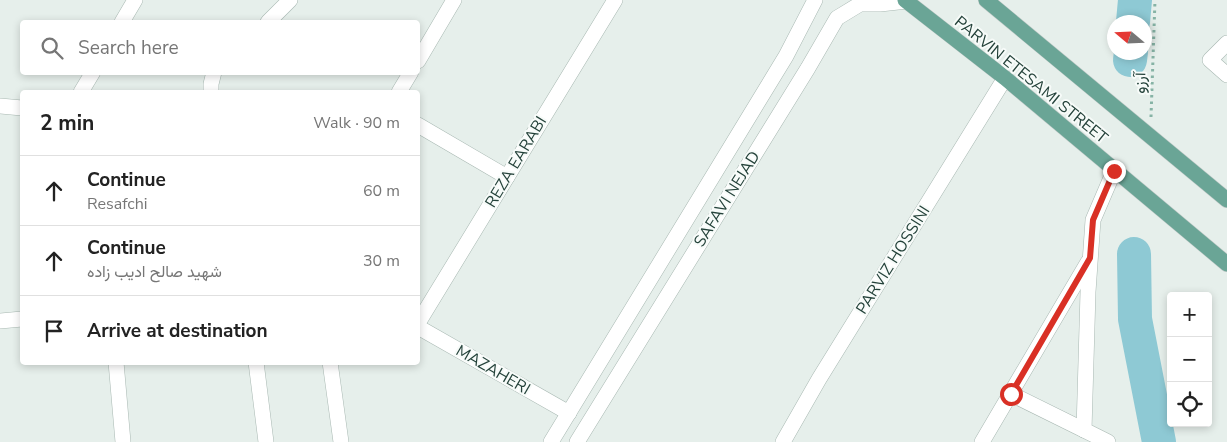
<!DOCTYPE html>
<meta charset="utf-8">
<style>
body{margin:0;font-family:"Nunito Sans",Vazirmatn,sans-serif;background:#f2f2f2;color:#222}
.controls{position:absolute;right:15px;bottom:15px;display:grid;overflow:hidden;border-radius:5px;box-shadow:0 2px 8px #0003}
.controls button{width:45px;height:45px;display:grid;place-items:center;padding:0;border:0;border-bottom:1px solid #e0e0e0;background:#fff;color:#222;font:25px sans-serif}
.compass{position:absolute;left:1107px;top:15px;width:45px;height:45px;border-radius:50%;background:#fff;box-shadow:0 2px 8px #0003;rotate:289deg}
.stop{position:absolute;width:15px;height:15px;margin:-11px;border:4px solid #d93025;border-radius:50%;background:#fff}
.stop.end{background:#d93025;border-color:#fff;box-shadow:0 1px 5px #0008}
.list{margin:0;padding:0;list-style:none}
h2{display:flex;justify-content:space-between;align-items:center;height:65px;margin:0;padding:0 20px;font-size:21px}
h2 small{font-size:16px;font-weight:400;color:#767676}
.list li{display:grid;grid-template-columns:32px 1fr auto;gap:15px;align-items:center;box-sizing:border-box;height:70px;padding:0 20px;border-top:1px solid #e0e0e0}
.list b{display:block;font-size:19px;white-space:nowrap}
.list p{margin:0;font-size:16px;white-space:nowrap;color:#767676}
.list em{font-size:16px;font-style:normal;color:#767676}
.icon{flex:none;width:28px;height:28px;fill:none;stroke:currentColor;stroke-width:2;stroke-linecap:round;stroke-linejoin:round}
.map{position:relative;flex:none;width:1227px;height:442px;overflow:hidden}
.search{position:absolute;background:#fff;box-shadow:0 2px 8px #0003;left:20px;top:20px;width:400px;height:55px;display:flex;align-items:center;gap:12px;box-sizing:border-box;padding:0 18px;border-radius:5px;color:#767676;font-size:19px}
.panel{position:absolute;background:#fff;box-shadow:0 2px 8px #0003;left:20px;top:90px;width:400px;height:275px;border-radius:5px}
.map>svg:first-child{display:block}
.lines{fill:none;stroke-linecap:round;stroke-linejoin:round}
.river{stroke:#8ec9d4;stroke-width:34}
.minor-casing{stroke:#a8b8b2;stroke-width:16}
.major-casing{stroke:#c2cac8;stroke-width:16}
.path{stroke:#86b3a5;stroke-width:3;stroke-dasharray:2.5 4;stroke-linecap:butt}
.minor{stroke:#fff;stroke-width:15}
.major{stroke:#6aa596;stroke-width:15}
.route{stroke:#d93025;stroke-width:6}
.labels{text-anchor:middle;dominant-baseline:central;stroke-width:4;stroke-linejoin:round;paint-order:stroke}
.street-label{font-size:16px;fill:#24423a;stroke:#f7fbf9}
</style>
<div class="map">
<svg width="1227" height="442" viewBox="0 0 1227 442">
<rect width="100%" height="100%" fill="#e6efeb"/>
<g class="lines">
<!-- river -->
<g class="river">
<polyline points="1133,22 1135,0"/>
<polyline points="1130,60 1131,52"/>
<polyline points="1134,254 1135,319 1159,442"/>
</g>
<!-- minor casing -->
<g class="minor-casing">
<g id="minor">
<polyline points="122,22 135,0"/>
<polyline points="268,22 290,0"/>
<polyline points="1227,43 1210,60 1227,75"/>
<polyline points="418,61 454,0"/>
<polyline points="81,92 93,72"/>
<polyline points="211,92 211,84 214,72"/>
<polyline points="399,92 411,72"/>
<polyline points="0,106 22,108"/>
<polyline points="418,125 507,177"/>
<polyline points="0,321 22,319"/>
<polyline points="418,323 615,0"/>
<polyline points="418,327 569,413"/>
<polyline points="116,362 123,442"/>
<polyline points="256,362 266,442"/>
<polyline points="330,362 341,442"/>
<polyline points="1011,394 1084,430"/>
<polyline points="551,442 786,56 815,0"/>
<polyline points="577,442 808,68 837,18 860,4 880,4 907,1"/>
<polyline points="783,442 819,379 1005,78"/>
<polyline points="982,442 1088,262"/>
<polyline points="1108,442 1084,430 1088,292 1093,220 1114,171"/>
</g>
</g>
<!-- major casing -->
<g class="major-casing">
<g id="major">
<polyline points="905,0 1005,78 1227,264"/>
<polyline points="986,0 1227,200"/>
</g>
</g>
<!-- path -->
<polyline class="path" points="1151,117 1155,0"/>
<!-- minor -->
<use href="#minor" class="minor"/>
<!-- major -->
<use href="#major" class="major"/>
</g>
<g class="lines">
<!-- route -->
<polyline class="route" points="1011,394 1090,258 1093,220 1114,171"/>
</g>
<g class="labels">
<!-- street labels -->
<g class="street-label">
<text transform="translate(1031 80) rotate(39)">PARVIN ETESAMI STREET</text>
<text transform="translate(1140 83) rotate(-88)">آرزو</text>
<text transform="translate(516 162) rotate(-59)">REZA EARABI</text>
<text transform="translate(727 199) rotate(-58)">SAFAVI NEJAD</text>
<text transform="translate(893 260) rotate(-58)">PARVIZ HOSSINI</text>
<text transform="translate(493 370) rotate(30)">MAZAHERI</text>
</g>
</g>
</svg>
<div class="controls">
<button>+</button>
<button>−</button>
<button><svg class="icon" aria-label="locate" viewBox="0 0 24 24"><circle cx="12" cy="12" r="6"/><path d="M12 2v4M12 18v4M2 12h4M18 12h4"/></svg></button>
</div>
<svg class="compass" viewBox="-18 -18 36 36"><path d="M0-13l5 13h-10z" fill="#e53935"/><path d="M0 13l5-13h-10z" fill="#767676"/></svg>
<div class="stop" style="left:1011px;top:394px"></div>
<div class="stop end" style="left:1114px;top:171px"></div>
<div class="search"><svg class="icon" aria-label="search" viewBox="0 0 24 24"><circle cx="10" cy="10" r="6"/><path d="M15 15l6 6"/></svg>Search here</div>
<section class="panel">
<h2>2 min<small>Walk · 90 m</small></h2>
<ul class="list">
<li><svg class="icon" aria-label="ahead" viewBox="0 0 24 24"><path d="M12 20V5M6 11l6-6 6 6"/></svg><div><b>Continue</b><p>Resafchi</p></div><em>60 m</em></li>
<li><svg class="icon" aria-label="ahead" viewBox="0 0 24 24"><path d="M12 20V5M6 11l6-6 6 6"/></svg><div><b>Continue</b><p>شهید صالح ادیب زاده</p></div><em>30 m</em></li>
<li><svg class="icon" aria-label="arrive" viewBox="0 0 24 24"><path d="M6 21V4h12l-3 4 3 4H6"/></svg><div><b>Arrive at destination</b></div></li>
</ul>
</section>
</div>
